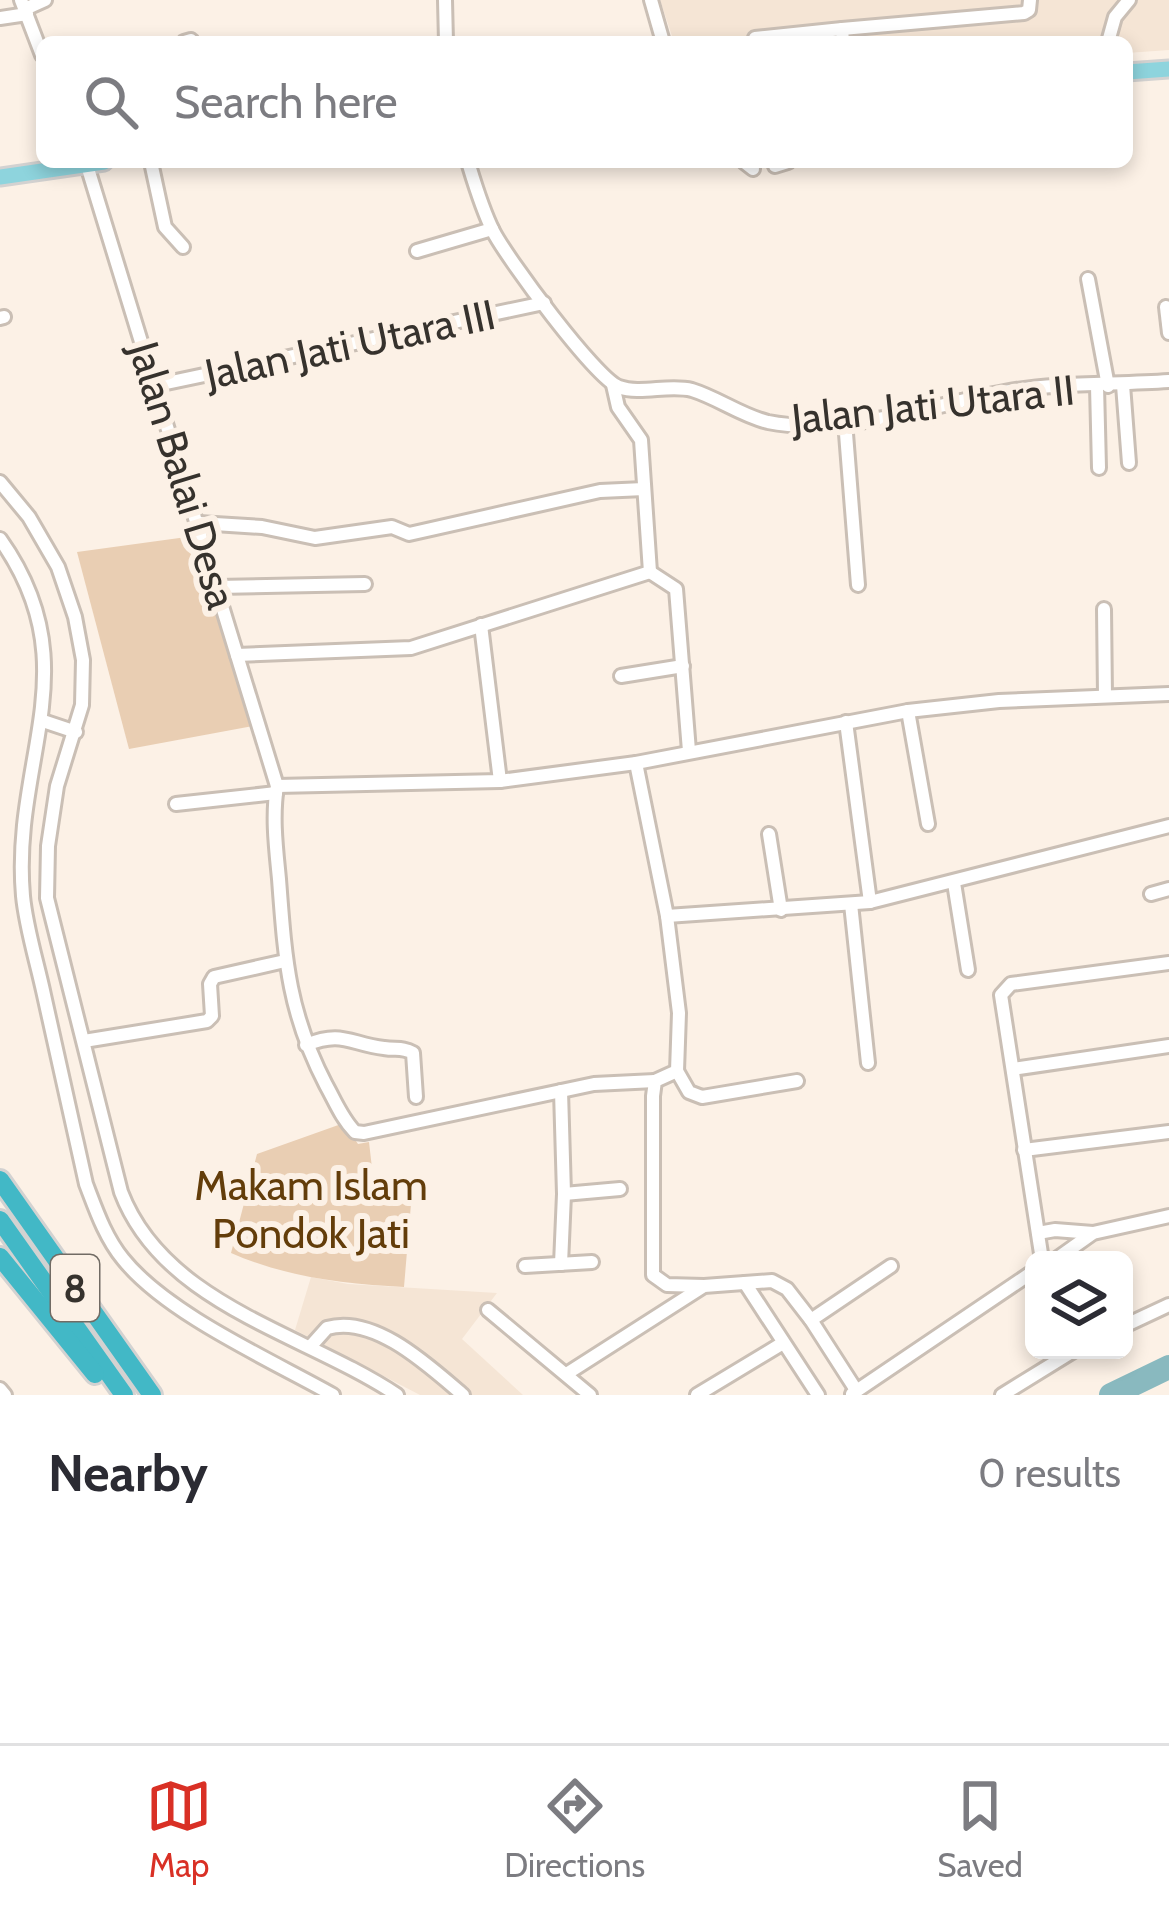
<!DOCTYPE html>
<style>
body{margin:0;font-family:Cabin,sans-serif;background:#f2f2f3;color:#2b2b33}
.controls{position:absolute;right:36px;bottom:36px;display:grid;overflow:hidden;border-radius:18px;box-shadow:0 6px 18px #0003}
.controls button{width:108px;height:108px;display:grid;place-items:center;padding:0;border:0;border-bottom:3px solid #e1e1e2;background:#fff;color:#2b2b33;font:60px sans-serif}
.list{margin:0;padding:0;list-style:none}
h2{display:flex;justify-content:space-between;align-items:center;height:156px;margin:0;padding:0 48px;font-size:51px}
h2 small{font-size:39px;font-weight:400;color:#7c7c81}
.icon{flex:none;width:66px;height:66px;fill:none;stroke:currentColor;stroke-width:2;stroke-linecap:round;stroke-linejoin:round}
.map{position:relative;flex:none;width:1169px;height:1395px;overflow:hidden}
.search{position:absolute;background:#fff;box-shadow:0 6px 18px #0003;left:36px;right:36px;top:36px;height:132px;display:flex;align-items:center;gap:30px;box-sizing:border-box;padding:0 42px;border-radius:18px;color:#7c7c81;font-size:45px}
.sheet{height:348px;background:#fff}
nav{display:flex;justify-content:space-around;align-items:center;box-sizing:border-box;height:168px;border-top:3px solid #e1e1e2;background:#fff;font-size:33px;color:#7c7c81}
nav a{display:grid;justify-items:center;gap:6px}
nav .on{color:#d93025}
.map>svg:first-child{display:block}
.built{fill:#f5e5d5}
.green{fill:#e9ceb3}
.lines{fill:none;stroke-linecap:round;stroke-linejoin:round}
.river{stroke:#89b9bf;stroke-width:24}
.minor-casing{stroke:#cabfb5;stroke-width:18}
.major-casing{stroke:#d3d2d1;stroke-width:21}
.highway-casing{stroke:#d3d2d1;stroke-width:24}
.minor{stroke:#fff;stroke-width:12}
.major{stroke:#8ed4dd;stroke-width:15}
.highway{stroke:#42b8c6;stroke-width:18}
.labels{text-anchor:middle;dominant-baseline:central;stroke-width:12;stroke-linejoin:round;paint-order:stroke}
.shield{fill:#fcf1e6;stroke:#716b64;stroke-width:3}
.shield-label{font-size:39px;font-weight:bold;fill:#36322d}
.street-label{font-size:42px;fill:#36322d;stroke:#fcf1e6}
.park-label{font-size:42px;fill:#633d0a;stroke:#fcf1e6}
</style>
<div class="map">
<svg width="1169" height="1395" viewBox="0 0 1169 1395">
<rect width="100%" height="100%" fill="#fcf1e6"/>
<!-- built -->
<g class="built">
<polygon points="660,0 1169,0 1169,50 1127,53 1127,42 674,42"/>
<polygon points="311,1277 348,1284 497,1293 462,1339 523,1395 420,1395 295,1330"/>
</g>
<!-- green -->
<g class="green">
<polygon points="194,536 253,726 129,749 77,552"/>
<path d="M 344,1123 L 358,1144 L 369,1142 L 376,1203 L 411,1204 L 404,1287 C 344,1284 286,1277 231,1253 L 257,1154 Z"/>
</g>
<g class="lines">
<!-- river -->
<polyline class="river" points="1111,1395 1169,1367"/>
<!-- minor casing -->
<g class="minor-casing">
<g id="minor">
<polyline points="21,0 42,55"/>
<polyline points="445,0 446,42"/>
<polyline points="651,0 663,42"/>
<polyline points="25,9 45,0"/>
<polyline points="0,18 27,14"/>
<polyline points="755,38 842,29"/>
<polyline points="184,42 191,40"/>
<polyline points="843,42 842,29 1024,13 1029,10 1030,0"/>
<polyline points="1108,42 1115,17 1129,0"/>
<path d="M 86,162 L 277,786 C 272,817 276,848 279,879 C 285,959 288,1012 326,1085 C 335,1101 342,1119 355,1132 L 364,1133 L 594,1084 L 655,1081"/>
<polyline points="151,162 165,227 183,247"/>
<path d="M 468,162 C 475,185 482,209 493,231 C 506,257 596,379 619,387 C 641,395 668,384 692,390 C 718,398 742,416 768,422 C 842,437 932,405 1004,392 C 1058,382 1114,385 1169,381"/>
<polyline points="744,162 753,169"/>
<polyline points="775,166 788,162"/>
<polyline points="417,251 492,229"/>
<polyline points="1088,279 1108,386"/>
<polyline points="1166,307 1169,333"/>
<polyline points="0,318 4,317"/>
<polyline points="157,385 544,303"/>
<polyline points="1123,385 1129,463"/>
<polyline points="1097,386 1099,468"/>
<polyline points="845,421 858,585"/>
<path d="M 0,482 L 29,517 L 58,567 L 75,617 L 83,660 L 82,705 L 57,786 L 48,846 L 47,898 L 121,1192 C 164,1305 304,1333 397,1395"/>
<polyline points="199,523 262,527 315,538 392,527 409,534 600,491 644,489"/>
<path d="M 0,539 C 91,667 11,759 23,896 C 26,928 37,962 44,995 C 58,1058 72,1121 86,1184 C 96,1210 105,1237 123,1259 C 167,1314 271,1360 333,1395"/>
<polyline points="650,572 676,589 689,751"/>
<polyline points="217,587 365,584"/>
<polyline points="1104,609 1105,696"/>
<polyline points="481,625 500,781"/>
<polyline points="237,655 411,648 650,572 641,440 618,407 613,385"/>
<polyline points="621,676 683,666"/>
<polyline points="908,711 928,824"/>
<polyline points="43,721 76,732"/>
<polyline points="846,722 870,902"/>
<polyline points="636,763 667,916 679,1013 677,1071 655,1081 653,1096 653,1275 667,1285 704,1286"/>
<polyline points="277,786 500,781 636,763 908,711 999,701 1169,694"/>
<polyline points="176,804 276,793"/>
<polyline points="769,834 781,910"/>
<polyline points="954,883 968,970"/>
<polyline points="1151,894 1169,889"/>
<polyline points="851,904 868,1063"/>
<polyline points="667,916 870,902 1169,826"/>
<polyline points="84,1041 207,1021 212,1016 210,984 214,977 285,961"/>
<path d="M 306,1045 C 342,1030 350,1044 384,1048 C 396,1050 403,1047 413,1053 L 416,1097"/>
<polyline points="1013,1069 1169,1046"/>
<polyline points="677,1071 689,1092 702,1097 797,1081"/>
<polyline points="561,1091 564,1194 561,1264"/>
<polyline points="1024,1150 1169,1132"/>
<polyline points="564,1194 620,1189"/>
<polyline points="1038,1233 1055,1230 1093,1233"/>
<polyline points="1042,1260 1001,995 1011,984 1169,963"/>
<polyline points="1055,1260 1093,1233 1169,1216"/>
<polyline points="525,1266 592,1262"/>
<polyline points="745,1283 818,1395"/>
<polyline points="488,1310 590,1395"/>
<polyline points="811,1320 891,1266"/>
<polyline points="1124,1326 1169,1305"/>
<path d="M 310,1347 L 327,1328 C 374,1314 429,1366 463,1395"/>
<polyline points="568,1373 704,1286 772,1281 787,1289 811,1320 856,1390"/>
<polyline points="0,1389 5,1395"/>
<polyline points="852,1394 1034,1271"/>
<polyline points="697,1395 783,1343"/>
<polyline points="1002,1395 1075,1350"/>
</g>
</g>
<!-- major casing -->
<g class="major-casing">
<g id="major">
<polyline points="1127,72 1169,69"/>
<polyline points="0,177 104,162"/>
</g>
</g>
<!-- highway casing -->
<g class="highway-casing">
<g id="highway">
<polyline points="0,1180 152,1395"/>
<polyline points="0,1220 124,1395"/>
<polyline points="0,1257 95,1374"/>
</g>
</g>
<!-- minor -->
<use href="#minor" class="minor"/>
<!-- major -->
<use href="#major" class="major"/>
<!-- highway -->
<use href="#highway" class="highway"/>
</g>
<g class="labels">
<!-- shield labels -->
<rect class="shield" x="51" y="1255" width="48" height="66" rx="9"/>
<g class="shield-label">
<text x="75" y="1288">8</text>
</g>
<!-- street labels -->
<g class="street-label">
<text transform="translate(350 344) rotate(-12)">Jalan Jati Utara III</text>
<text transform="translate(933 404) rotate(-6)">Jalan Jati Utara II</text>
<text transform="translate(183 475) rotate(73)">Jalan Balai Desa</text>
</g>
<!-- park labels -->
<g class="park-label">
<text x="311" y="1185">Makam Islam<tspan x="311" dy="48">Pondok Jati</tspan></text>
</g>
</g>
</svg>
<div class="controls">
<button><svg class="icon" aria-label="layers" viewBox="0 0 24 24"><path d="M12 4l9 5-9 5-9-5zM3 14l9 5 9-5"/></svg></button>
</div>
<div class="search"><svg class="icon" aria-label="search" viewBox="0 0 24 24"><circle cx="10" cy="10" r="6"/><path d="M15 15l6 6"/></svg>Search here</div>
</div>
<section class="sheet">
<h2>Nearby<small>0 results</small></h2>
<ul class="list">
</ul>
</section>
<nav>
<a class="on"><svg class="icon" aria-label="map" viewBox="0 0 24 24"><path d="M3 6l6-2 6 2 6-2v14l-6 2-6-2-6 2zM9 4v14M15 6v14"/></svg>Map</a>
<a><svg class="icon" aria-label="directions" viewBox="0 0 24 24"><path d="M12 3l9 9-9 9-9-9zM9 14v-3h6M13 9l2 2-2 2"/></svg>Directions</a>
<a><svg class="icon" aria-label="saved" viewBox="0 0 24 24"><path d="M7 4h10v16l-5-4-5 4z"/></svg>Saved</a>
</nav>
